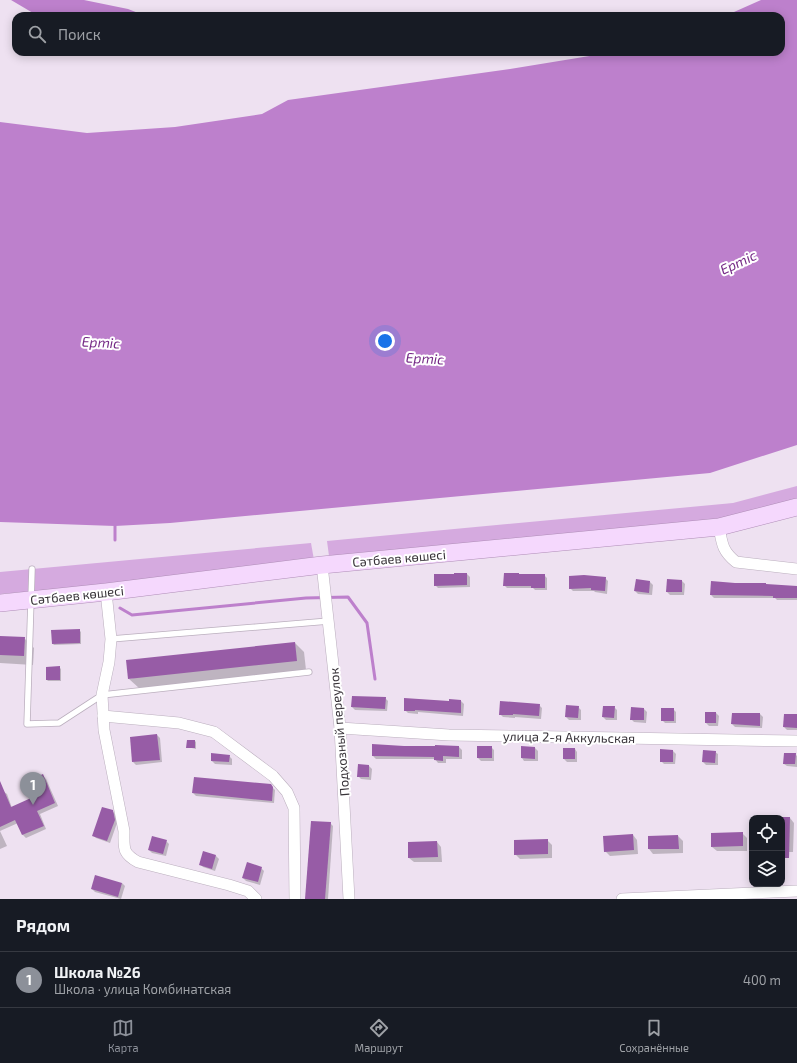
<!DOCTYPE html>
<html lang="ru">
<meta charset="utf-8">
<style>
body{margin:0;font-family:"Exo 2",sans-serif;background:#242831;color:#f1f3f6}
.controls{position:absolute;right:12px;bottom:12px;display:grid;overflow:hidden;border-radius:8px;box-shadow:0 2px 10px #0003}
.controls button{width:36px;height:36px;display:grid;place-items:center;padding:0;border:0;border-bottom:1px solid #363941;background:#171b24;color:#f1f3f6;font:20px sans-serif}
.you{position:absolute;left:385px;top:341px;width:14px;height:14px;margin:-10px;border:3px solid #fff;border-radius:50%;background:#1a73e8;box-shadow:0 0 0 6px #1a73e833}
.badge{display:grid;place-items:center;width:26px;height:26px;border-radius:50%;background:#8c9099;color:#fff;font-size:13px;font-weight:700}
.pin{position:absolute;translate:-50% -33px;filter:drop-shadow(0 1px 2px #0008)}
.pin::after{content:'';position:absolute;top:21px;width:14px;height:12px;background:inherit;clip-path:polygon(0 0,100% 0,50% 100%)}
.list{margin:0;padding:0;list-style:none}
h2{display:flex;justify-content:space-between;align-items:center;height:52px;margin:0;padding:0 16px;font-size:17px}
h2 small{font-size:13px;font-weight:400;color:#9ea1a6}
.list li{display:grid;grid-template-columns:26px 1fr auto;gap:12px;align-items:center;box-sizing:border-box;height:56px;padding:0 16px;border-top:1px solid #363941}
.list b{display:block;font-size:15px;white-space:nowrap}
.list p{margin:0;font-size:13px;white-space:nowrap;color:#9ea1a6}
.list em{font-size:13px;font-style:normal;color:#9ea1a6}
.icon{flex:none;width:22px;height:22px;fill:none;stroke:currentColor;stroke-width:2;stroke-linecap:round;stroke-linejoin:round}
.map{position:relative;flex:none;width:797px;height:899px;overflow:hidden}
.search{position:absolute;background:#171b24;box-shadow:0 2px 10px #0003;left:12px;right:12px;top:12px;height:44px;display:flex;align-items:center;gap:10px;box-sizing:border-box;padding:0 14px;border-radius:12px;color:#9ea1a6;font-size:15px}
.sheet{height:108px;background:#171b24}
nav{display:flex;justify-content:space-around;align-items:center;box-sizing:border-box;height:56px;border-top:1px solid #363941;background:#171b24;font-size:11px;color:#9ea1a6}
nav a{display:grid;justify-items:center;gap:2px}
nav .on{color:#8c9099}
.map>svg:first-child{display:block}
.green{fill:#d5aadf}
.water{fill:#bd80cc}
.shadow{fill:#0003}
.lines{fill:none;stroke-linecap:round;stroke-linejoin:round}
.stream{stroke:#bd80cc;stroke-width:3}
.building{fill:#975ca6}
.service-casing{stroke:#bbafbe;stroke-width:7}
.minor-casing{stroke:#bbafbe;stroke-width:12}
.primary-casing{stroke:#af8db7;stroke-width:18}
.service{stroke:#fff;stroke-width:5.5}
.minor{stroke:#fff;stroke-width:11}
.primary{stroke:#f5d8fd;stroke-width:17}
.labels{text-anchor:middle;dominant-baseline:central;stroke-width:4;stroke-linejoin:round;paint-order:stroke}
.street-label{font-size:13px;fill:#373238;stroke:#fff}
.water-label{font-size:14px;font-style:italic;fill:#752a86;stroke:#fff}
</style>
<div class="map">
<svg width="797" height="899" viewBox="0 0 797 899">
<rect width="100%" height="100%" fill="#eee1f1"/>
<!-- green -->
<g class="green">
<polygon points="797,486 797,504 647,535 329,556 327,541 733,503"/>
<polygon points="311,543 314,560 106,585 0,594 0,572"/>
</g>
<!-- water -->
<g class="water">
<polygon points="11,0 84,0 128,9 146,16 46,16 33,13"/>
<polygon points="761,0 797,0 797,445 710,473 170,523 115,526 0,522 0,122 87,133 175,127 262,114 288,100 510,69 614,52 781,52 781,16 725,16"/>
</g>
<!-- shadow -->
<g class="shadow">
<polygon points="467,574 470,577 470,587 438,588 435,585"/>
<polygon points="520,575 544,575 547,578 547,590 535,590 533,588 507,588 504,585"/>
<polygon points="605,578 608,581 607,594 595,592 594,591 573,591 570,588"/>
<polygon points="637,580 650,582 653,585 652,595 638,594 635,591"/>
<polygon points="682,581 685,584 684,595 670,595 667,592"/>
<polygon points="712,583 735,584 766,584 767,585 797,587 797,600 777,600 775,598 714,598 711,595"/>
<polygon points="79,630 81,632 81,644 54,645 53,644"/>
<polygon points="0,637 24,638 34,648 33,665 0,663"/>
<polygon points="295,643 304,652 306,670 139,688 129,679"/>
<polygon points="59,667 61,669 61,681 48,681 47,680 47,668"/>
<polygon points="385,698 388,701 387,711 355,710 352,707"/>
<polygon points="461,701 464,704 463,716 418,712 418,714 408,713 405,710"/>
<polygon points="539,705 542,708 541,719 515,717 515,718 503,717 500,714"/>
<polygon points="578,707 581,710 581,720 569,720 566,717"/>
<polygon points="614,707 617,710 617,720 606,720 603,717"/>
<polygon points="644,709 647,712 646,723 634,722 631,719"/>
<polygon points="673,709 676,712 676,723 665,723 662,720"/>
<polygon points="716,713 719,716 718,726 709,726 706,723"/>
<polygon points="760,714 763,717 762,728 735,727 732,724"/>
<polygon points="797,715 797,730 787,730 784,727"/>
<polygon points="157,735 160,738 162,762 136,765 133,762"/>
<polygon points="195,741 196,742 196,749 187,747"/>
<polygon points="404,747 459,747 462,750 462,759 446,759 446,763 438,763 435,759 376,759 373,756"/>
<polygon points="491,747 494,750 494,761 481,761 478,758"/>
<polygon points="522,747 535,748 538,751 538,761 524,761 522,758"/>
<polygon points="575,749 577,752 577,762 567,762 564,759"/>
<polygon points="673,751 676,754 675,764 664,764 661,761"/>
<polygon points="715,752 718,754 718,765 706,765 703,762"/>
<polygon points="795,754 797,756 797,767 787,766 784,764"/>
<polygon points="229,756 232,759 232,765 215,764 212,761"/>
<polygon points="369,766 372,769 371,780 361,779 358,776"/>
<polygon points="43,776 46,779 58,806 40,814 46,829 26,838 23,835 18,823 0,831 7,846 0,849 0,793 4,792 7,794 12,808 32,799"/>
<polygon points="270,785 275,790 274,803 196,796 193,793"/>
<polygon points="112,811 115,814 117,823 110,843 96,838 94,836"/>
<polygon points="782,818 790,818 794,823 793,852 782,852"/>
<polygon points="330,823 333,826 328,899 306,899"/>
<polygon points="742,833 747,838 747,851 717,851 712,847"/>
<polygon points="633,835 637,840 638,854 610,856 605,851"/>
<polygon points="678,836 683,841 683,853 653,854 649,849"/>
<polygon points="547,840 552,845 552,858 520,859 515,854"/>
<polygon points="166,841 169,844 166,856 152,853 149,850"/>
<polygon points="437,842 441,847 442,862 414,862 409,858"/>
<polygon points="204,852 216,856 219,859 215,871 203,867 200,864"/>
<polygon points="261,868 264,871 260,885 246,881 243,878"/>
<polygon points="122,883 125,886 121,899 95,892 92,889"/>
</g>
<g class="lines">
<!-- stream -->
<g class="stream">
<polyline points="115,540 115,526"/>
<polyline points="120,608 132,615 306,598 348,597 367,623 375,679"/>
</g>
</g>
<!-- building -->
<g class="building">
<polygon points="454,573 467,573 467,585 434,586 434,574 454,574"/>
<polygon points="504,573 519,573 519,574 545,574 545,588 531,588 531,586 503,586"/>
<polygon points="584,575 606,577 605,591 591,590 591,588 569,589 569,576"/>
<polygon points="636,579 650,581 649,593 634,591"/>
<polygon points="667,579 682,580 682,592 666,592"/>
<polygon points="711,581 735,583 766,583 766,584 797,586 797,598 773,598 773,596 710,595"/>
<polygon points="80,629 80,643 52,644 51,630"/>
<polygon points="0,636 25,637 24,656 0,655"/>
<polygon points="295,642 297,661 128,679 126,660"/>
<polygon points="60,666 60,680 46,680 46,667"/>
<polygon points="352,696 386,697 385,709 351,707"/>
<polygon points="404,698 449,701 449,699 461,700 461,713 415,710 415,711 404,711"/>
<polygon points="500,701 540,704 539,716 513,714 513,715 499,715"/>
<polygon points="566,705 579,706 578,718 565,717"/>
<polygon points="603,706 615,706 614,718 602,717"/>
<polygon points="631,707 644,708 644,720 630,720"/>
<rect x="661" y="708" width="13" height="13"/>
<rect x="705" y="712" width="11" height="11"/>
<polygon points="732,713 760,713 760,726 731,724"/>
<polygon points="784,714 797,714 797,728 783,727"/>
<polygon points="157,734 160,760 132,762 130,737"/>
<polygon points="187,740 195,740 195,748 186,748"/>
<polygon points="372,744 404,746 435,746 435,745 459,746 459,757 443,756 443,761 434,760 434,757 372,756"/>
<rect x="477" y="746" width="15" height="12"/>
<polygon points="521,746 535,747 535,759 521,758"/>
<rect x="563" y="748" width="12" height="11"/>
<polygon points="660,749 673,750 673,762 660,762"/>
<polygon points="703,750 716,751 715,763 702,762"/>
<polygon points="211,753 230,755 229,762 211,761"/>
<polygon points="784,753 796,753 795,764 783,764"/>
<polygon points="358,764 369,765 369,777 357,777"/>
<polygon points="43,774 55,803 37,811 44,826 22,835 15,820 0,827 0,781 11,807 31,798 24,783"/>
<polygon points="194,777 271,784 273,787 272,801 192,793"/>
<polygon points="102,807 113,810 115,820 107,841 92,836"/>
<polygon points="782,817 790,817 789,858 782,858"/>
<polygon points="311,821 331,822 325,899 305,899"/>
<polygon points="743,832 743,846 711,847 711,833"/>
<polygon points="633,834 634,850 604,852 603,836"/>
<polygon points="678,835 679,849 648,849 648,836"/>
<polygon points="152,836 167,840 163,854 148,850"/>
<polygon points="548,839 548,854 514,855 514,840"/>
<polygon points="437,841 438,857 408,858 408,842"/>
<polygon points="203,851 216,855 212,869 199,865"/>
<polygon points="247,862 262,867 258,882 242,878"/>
<polygon points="95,875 122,883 118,897 91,889"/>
</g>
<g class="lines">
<!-- service casing -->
<g class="service-casing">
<g id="service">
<polyline points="32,569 27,724 59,723 102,695 309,672"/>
<polyline points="111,639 329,621"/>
</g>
</g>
<!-- minor casing -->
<g class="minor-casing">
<g id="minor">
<path d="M 719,527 C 722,543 722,551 736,562 L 797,569"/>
<polyline points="322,565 340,728 349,899"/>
<path d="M 106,592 L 111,639 L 109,662 L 102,695 L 104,730 L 124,831 C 124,848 122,853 138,862 L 229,885 L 248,891 L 256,899"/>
<polyline points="103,716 179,723 214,732 273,776 287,792 294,808 295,899"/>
<polyline points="340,728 449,735 797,741"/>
<polyline points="622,899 797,891"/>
</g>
</g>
<!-- primary casing -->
<g class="primary-casing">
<polyline id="primary" points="0,603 106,592 322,565 719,527 797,507"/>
</g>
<!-- service -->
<use href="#service" class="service"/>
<!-- minor -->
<use href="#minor" class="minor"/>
<!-- primary -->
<use href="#primary" class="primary"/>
</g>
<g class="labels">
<!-- street labels -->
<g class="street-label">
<text transform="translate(399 558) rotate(-5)">Сәтбаев көшесі</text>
<text transform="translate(77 595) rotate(-6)">Сәтбаев көшесі</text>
<text transform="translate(339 732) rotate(-95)">Подхозный переулок</text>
<text transform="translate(569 737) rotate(1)">улица 2-я Аккульская</text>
</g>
<!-- water labels -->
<g class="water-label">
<text transform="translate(738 262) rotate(-25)">Ертіс</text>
<text transform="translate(101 342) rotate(3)">Ертіс</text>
<text transform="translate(425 358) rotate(3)">Ертіс</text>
</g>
</g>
</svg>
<div class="controls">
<button><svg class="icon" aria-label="locate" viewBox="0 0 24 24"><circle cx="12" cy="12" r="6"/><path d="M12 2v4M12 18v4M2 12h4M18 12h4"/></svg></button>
<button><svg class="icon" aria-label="layers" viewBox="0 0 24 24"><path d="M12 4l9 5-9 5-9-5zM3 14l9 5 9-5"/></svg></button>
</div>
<div class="you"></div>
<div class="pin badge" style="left:33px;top:805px">1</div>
<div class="search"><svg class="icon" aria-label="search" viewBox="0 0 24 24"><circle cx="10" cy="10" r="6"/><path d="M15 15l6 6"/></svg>Поиск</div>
</div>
<section class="sheet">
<h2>Рядом<small></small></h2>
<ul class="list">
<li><span class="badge">1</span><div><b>Школа №26</b><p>Школа · улица Комбинатская</p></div><em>400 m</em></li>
</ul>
</section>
<nav>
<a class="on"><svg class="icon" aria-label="map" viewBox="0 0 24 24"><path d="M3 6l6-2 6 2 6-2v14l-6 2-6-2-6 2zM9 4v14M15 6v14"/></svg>Карта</a>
<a><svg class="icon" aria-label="directions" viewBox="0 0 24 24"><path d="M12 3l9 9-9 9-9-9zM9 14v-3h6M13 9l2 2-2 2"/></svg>Маршрут</a>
<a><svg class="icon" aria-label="saved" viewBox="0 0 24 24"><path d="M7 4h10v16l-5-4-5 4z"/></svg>Сохранённые</a>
</nav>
